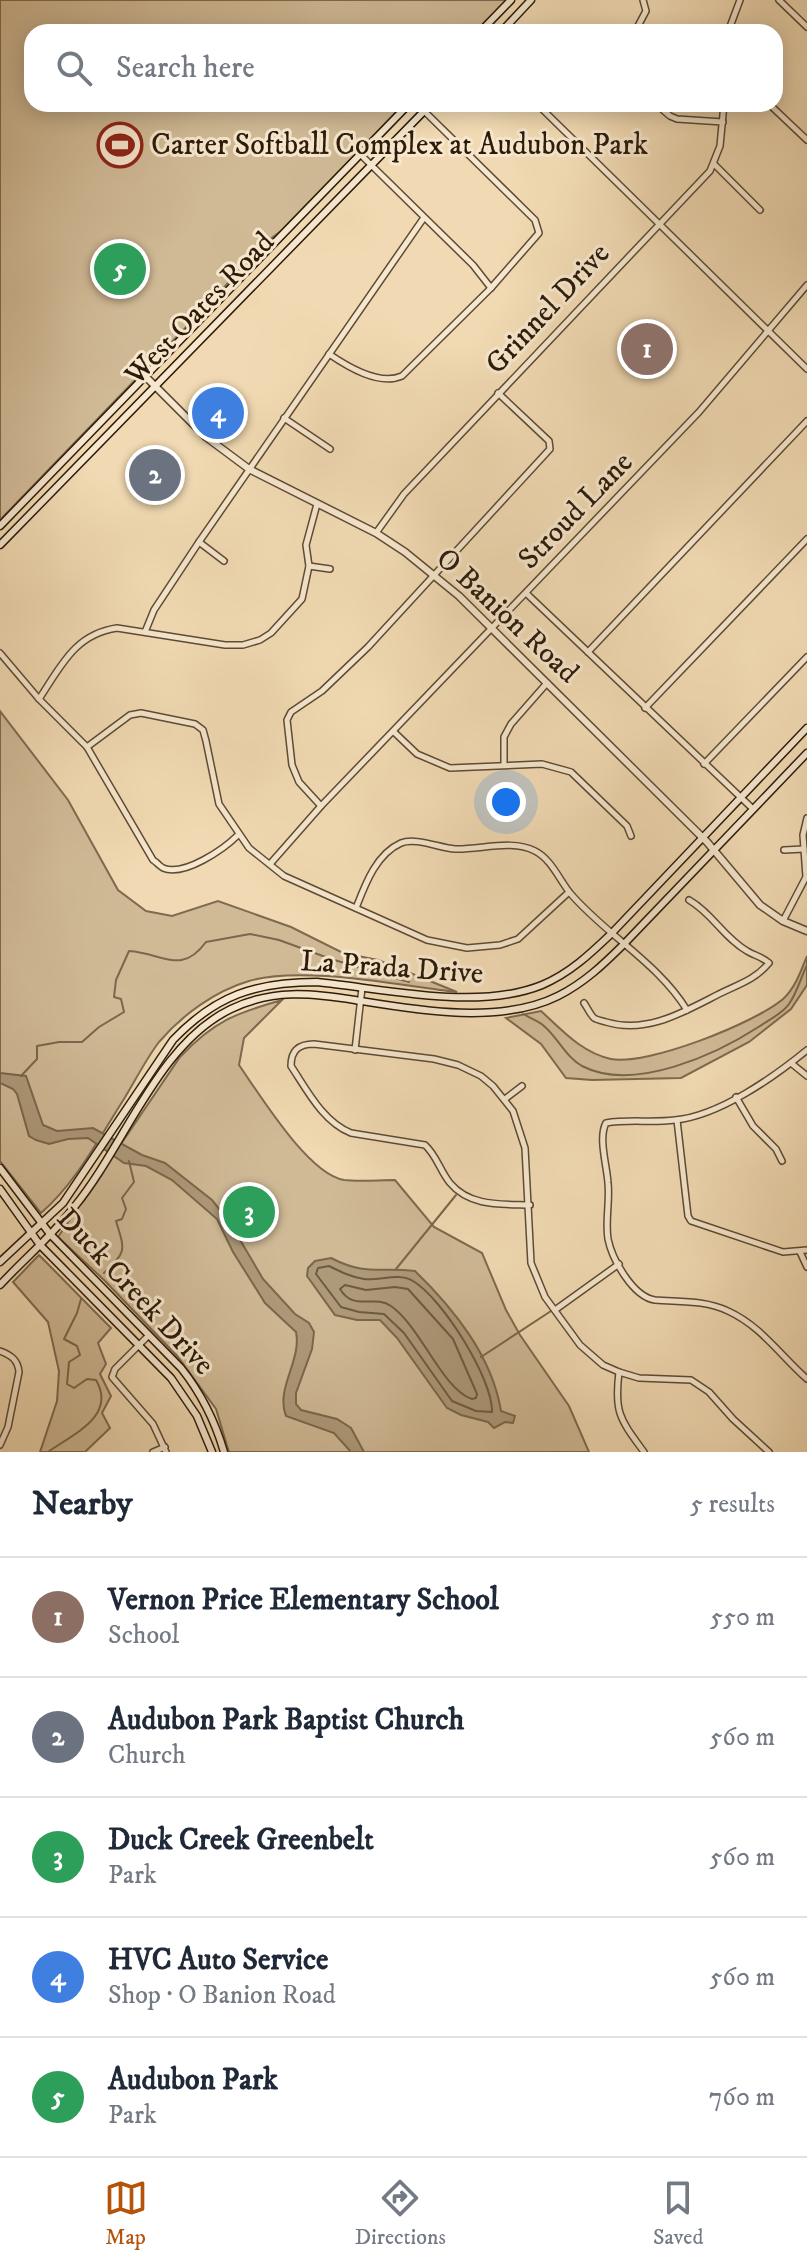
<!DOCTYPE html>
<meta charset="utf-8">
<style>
body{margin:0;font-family:"IM FELL DW Pica",serif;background:#f2f2f3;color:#1f2937}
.you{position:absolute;left:506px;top:802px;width:28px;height:28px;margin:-20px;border:6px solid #fff;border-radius:50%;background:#1a73e8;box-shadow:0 0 0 12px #1a73e833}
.badge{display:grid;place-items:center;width:52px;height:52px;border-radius:50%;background:#b45309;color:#fff;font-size:26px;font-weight:700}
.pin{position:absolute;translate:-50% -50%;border:4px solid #fff;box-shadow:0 2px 8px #0006}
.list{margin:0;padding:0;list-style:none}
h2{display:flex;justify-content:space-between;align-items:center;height:104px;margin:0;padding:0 32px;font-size:34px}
h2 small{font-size:26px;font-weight:400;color:#747a83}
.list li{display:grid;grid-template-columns:52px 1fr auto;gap:24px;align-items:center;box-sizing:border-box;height:120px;padding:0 32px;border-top:2px solid #e0e1e3}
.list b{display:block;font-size:30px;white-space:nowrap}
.list p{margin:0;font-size:26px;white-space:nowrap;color:#747a83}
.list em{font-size:26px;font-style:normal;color:#747a83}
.icon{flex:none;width:44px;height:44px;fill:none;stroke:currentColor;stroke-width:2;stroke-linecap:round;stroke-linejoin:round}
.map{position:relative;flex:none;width:807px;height:1452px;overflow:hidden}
.search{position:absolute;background:#fff;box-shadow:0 4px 20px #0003;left:24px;right:24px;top:24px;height:88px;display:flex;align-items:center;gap:20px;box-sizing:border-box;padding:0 28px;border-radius:24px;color:#747a83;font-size:30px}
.sheet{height:704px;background:#fff}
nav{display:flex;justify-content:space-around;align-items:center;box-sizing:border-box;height:112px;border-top:2px solid #e0e1e3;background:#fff;font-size:22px;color:#747a83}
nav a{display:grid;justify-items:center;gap:4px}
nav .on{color:#b45309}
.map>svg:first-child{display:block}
.green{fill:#d0ba96;stroke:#7e6a50;stroke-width:2}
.water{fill:#ae9979;stroke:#7a674c;stroke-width:2}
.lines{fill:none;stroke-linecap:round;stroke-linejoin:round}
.shore{stroke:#6d5a41;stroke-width:2}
.stream{stroke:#7a674c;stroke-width:2}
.minor-casing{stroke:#5d4b34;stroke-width:8}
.tertiary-casing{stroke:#5d4b34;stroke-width:9}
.secondary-casing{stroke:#2c1b09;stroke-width:9}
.minor{stroke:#f6e7ce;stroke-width:5}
.tertiary{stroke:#f6e7ce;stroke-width:6}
.secondary{stroke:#f6e7ce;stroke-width:6}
.labels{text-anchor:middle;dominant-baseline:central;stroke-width:6;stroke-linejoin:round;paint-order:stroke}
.poi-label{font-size:30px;fill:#2c1b09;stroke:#f6e7ce;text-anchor:start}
.street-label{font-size:30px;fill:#2c1b09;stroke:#f6e7ce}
</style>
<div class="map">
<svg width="807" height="1452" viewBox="0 0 807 1452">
<rect width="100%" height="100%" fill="#f1dab3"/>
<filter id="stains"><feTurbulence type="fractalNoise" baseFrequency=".0025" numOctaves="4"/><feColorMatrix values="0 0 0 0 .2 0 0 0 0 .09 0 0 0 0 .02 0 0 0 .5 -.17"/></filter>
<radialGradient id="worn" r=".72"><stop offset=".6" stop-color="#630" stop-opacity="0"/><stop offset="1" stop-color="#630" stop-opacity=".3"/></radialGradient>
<!-- green -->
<g class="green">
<polygon points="0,0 507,0 476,32 32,32 32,104 405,104 281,231 261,246 220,292 0,520"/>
<path d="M 0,711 L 68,800 L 118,890 L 146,911 L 172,916 L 218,901 L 291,927 L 343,953 L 378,960 L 457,992 C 401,986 302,965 249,981 C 215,991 182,1015 159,1042 C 146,1059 135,1081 124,1099 C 99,1138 76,1183 41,1213 L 0,1161 Z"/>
<path d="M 807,956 L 807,985 L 791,1009 L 749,1042 L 681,1078 L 592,1080 L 566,1078 L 541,1044 L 506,1018 L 541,1011 C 562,1030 582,1053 611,1059 C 647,1066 755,1023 783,999 C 795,988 801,971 807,956 Z"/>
<path d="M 282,1000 L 244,1038 L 239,1065 C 260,1095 308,1174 344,1180 C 360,1182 379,1180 395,1180 L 434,1227 L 482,1253 L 506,1310 L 520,1335 L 569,1406 L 589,1452 L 229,1452 L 216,1409 L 178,1357 L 104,1280 L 58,1237 L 180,1057 C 214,1021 236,1013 282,1000 Z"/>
<polygon points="39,1255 111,1328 98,1343 106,1364 100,1374 111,1396 102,1413 110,1428 85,1452 40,1452 57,1401 59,1371 48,1322 13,1282"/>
</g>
<!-- water -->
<g class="water">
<path d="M 0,1073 L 26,1076 L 43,1125 L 57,1131 L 93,1128 L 142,1155 L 165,1163 L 212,1200 L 229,1221 L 263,1279 L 295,1314 L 309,1323 L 314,1332 L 312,1349 L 296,1393 L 296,1404 L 301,1410 L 337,1419 L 351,1428 L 364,1452 L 351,1452 L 334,1433 L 286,1416 C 275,1389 302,1360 296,1332 L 265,1303 L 233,1252 L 217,1219 L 172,1180 L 146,1166 L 124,1163 L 88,1138 L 68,1139 L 49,1144 L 36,1140 L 29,1136 L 17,1094 L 13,1089 L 0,1083 Z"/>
<path d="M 331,1258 C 366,1276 379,1267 415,1271 C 454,1309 492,1356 501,1411 L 515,1416 L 513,1423 L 505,1422 L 494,1428 L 488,1422 L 461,1415 L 447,1408 L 397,1338 L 380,1320 L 357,1320 L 335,1315 L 307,1276 L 308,1268 L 315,1261 Z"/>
</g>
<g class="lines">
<!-- shore -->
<g class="shore">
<path d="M 329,1266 C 341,1272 351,1277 364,1279 C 379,1281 399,1272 413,1281 C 442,1298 493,1379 492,1412 L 476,1411 L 452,1401 L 404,1333 L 384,1314 L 359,1312 L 341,1307 L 316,1274 L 318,1268 Z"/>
<path d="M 345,1285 L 366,1290 L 395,1287 L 408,1289 L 453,1339 L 477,1394 L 476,1398 L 472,1399 C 442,1389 421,1327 391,1306 C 374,1294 354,1312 340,1289 Z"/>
</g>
<!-- stream -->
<g class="stream">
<path d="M 523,1014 C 530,1018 539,1021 544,1026 C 558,1038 566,1057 582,1066 C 634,1093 717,1054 760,1026 C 769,1020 783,1013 789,1004 C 797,993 801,977 807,965"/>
<path d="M 21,1076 L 37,1059 L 37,1046 L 59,1042 L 82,1042 L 99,1027 L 124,1012 L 121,999 L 114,997 L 116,980 L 129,951 C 163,953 181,976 206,942 L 250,934 L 279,940 L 331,959 L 409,982"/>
<polyline points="396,1269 456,1195"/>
<path d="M 104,1273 C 127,1251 125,1251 116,1221 L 122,1219 L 126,1209 L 122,1198 L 134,1182 L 129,1161"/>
<polyline points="481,1357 551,1311"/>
<path d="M 48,1452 C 73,1434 117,1416 96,1380 L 87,1379 L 74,1388 L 67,1384 L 69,1362 L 80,1355 L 77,1346 L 64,1339 L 77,1313 L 81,1299"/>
</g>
<!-- minor casing -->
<g class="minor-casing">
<g id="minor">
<polyline points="779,0 807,27"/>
<polyline points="631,32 638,26 646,11 643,0"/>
<polyline points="728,32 740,0"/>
<polyline points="537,104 807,369"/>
<polyline points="656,104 670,116 677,119 723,122"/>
<polyline points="769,104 807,140"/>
<polyline points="360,154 473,265 491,288"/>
<polyline points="714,164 760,210"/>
<path d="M 329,354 C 348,367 379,386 402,376 L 491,288 L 539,233 L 535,220 L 417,104"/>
<polyline points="284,418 330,449"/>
<polyline points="376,533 404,494 710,171 720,146 724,104"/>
<polyline points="199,542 224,561"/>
<polyline points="309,566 330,569"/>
<polyline points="527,594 753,809"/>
<polyline points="145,632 154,610 199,542 423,219"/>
<polyline points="588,652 807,421"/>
<path d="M 0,653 L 39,699 L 87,747 L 153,860 C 154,860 162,868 163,868 C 184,877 224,849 238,835"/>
<path d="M 39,699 C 61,666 75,634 117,628 L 225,645 L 243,645 L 260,640 L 271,633 L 302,599 L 309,566 L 306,545 L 317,504"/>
<polyline points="645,708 807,539"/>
<polyline points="394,732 417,754 450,768 542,764 571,772 627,826 631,836"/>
<polyline points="87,747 130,715 141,713 195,724 203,730 206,741 219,804 249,848 284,876 427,940 467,948 500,945 518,939 569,892"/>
<polyline points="704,764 807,657"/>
<polyline points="504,765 504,737 511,724 547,683"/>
<polyline points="321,806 299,782 292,765 287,720 291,712 322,691 368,647 550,449 549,441 498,393"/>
<polyline points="784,850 804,849"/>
<polyline points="270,864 321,806 699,412 807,285"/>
<path d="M 356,908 C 365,885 376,854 401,843 C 415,837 440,848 455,849 C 480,850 512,839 535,851 C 551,859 559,879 570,893 C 606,935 658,963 687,1010"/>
<polyline points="783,921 806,877 803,835 807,818"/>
<path d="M 584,1003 C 587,1007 590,1014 594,1018 C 597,1020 603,1021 606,1022 C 646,1034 682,1013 717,995 C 736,985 754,981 769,963 C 761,956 755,956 747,951 C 724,938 712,913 689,900"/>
<polyline points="355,1050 362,988"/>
<path d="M 807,1050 C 774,1077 719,1116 675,1120 C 652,1123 628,1119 606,1123 C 598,1138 607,1166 608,1183 C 610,1202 605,1221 608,1239 C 612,1259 633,1297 655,1300 C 680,1302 705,1300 728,1311 C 761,1326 780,1355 807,1379"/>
<polyline points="791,1063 807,1076"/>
<polyline points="736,1097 753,1126 776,1149 782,1161"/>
<polyline points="505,1099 522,1086"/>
<polyline points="677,1120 688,1216 691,1221 783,1252 807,1250"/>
<path d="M 530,1205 C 502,1204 470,1207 450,1183 C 440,1171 437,1156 425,1145 L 351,1133 C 323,1122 307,1090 291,1066 C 291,1050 299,1044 314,1044 L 434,1059 L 458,1065 L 481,1076 L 493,1086 L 513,1111 L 525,1148 L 531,1263 L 545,1297 L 580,1345 L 603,1365 L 619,1372 L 639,1378 L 691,1380 L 709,1392 L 733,1419 L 769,1452"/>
<polyline points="800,1252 807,1267"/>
<polyline points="555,1310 619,1264"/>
<polyline points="149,1335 115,1369 112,1377 153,1424 166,1452"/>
<path d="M 0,1351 C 11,1355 18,1360 19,1372 L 8,1427 L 0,1445"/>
<path d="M 619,1372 C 614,1413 620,1419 644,1452"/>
<polyline points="153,1452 165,1447"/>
</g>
</g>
<!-- tertiary casing -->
<g class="tertiary-casing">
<polyline id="tertiary" points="144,375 206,437 249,469 376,533 405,552 459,596 707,842 760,905 783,921 807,931"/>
</g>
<!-- secondary casing -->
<g class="secondary-casing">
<g id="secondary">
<polyline points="480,32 511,0"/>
<polyline points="501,32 531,0"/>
<polyline points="0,526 409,104"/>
<polyline points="0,545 431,104"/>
<path d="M 0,1168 L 50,1234 L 181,1368 C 201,1393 215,1421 224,1452"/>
<polyline points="0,1189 40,1245 171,1378 197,1416 212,1452"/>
<path d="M 0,1262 L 63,1203 L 173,1040 C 216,995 256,982 317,982 C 386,989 478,1011 542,985 C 570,973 590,954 611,934 L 807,728"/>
<path d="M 0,1285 C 25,1258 53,1235 75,1206 C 125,1145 158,1044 231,1009 C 272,989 311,993 355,1000 C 416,1010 500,1025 558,996 C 584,983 604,964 624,944 L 807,753"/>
</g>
</g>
<!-- minor -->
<use href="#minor" class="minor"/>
<!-- tertiary -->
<use href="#tertiary" class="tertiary"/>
<!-- secondary -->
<use href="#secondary" class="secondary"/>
</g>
<!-- icons -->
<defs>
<g id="stadium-ring" transform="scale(2.3)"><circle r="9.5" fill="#f6e7ce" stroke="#8f2418" stroke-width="1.5"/><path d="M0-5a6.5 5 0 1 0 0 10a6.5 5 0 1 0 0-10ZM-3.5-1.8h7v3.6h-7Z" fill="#8f2418"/></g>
</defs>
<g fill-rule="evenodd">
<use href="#stadium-ring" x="120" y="145"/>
</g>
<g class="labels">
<!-- poi labels -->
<g class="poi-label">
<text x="151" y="145">Carter Softball Complex at Audubon Park</text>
</g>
<!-- street labels -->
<g class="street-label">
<text transform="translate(200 309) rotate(-46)">West Oates Road</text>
<text transform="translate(548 309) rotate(-47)">Grinnel Drive</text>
<text transform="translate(576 511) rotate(-46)">Stroud Lane</text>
<text transform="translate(507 616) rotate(43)">O Banion Road</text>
<text transform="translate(392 968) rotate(4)">La Prada Drive</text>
<text transform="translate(135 1292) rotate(47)">Duck Creek Drive</text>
</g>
</g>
<rect width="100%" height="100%" filter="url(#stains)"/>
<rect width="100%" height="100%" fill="url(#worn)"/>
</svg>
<div class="you"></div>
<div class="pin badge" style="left:647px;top:349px;background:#8d6e63">1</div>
<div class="pin badge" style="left:155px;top:475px;background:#6b7280">2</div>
<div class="pin badge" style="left:249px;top:1212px;background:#2e9e5b">3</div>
<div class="pin badge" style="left:218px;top:413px;background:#3f7fe0">4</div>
<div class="pin badge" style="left:120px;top:269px;background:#2e9e5b">5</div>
<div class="search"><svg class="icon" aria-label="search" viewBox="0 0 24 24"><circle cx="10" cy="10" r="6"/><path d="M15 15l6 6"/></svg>Search here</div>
</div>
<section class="sheet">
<h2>Nearby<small>5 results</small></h2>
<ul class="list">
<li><span class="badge" style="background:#8d6e63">1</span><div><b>Vernon Price Elementary School</b><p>School</p></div><em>550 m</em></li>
<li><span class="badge" style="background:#6b7280">2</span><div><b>Audubon Park Baptist Church</b><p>Church</p></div><em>560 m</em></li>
<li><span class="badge" style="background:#2e9e5b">3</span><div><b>Duck Creek Greenbelt</b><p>Park</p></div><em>560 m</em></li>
<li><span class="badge" style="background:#3f7fe0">4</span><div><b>HVC Auto Service</b><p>Shop · O Banion Road</p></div><em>560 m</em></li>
<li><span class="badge" style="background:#2e9e5b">5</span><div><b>Audubon Park</b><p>Park</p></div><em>760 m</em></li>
</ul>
</section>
<nav>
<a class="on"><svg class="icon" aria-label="map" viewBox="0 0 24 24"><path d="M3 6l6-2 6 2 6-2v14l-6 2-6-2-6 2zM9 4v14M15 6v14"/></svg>Map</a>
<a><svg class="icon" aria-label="directions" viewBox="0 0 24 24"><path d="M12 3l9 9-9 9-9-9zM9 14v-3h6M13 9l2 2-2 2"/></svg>Directions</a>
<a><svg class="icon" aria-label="saved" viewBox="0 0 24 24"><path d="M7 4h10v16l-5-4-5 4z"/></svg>Saved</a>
</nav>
